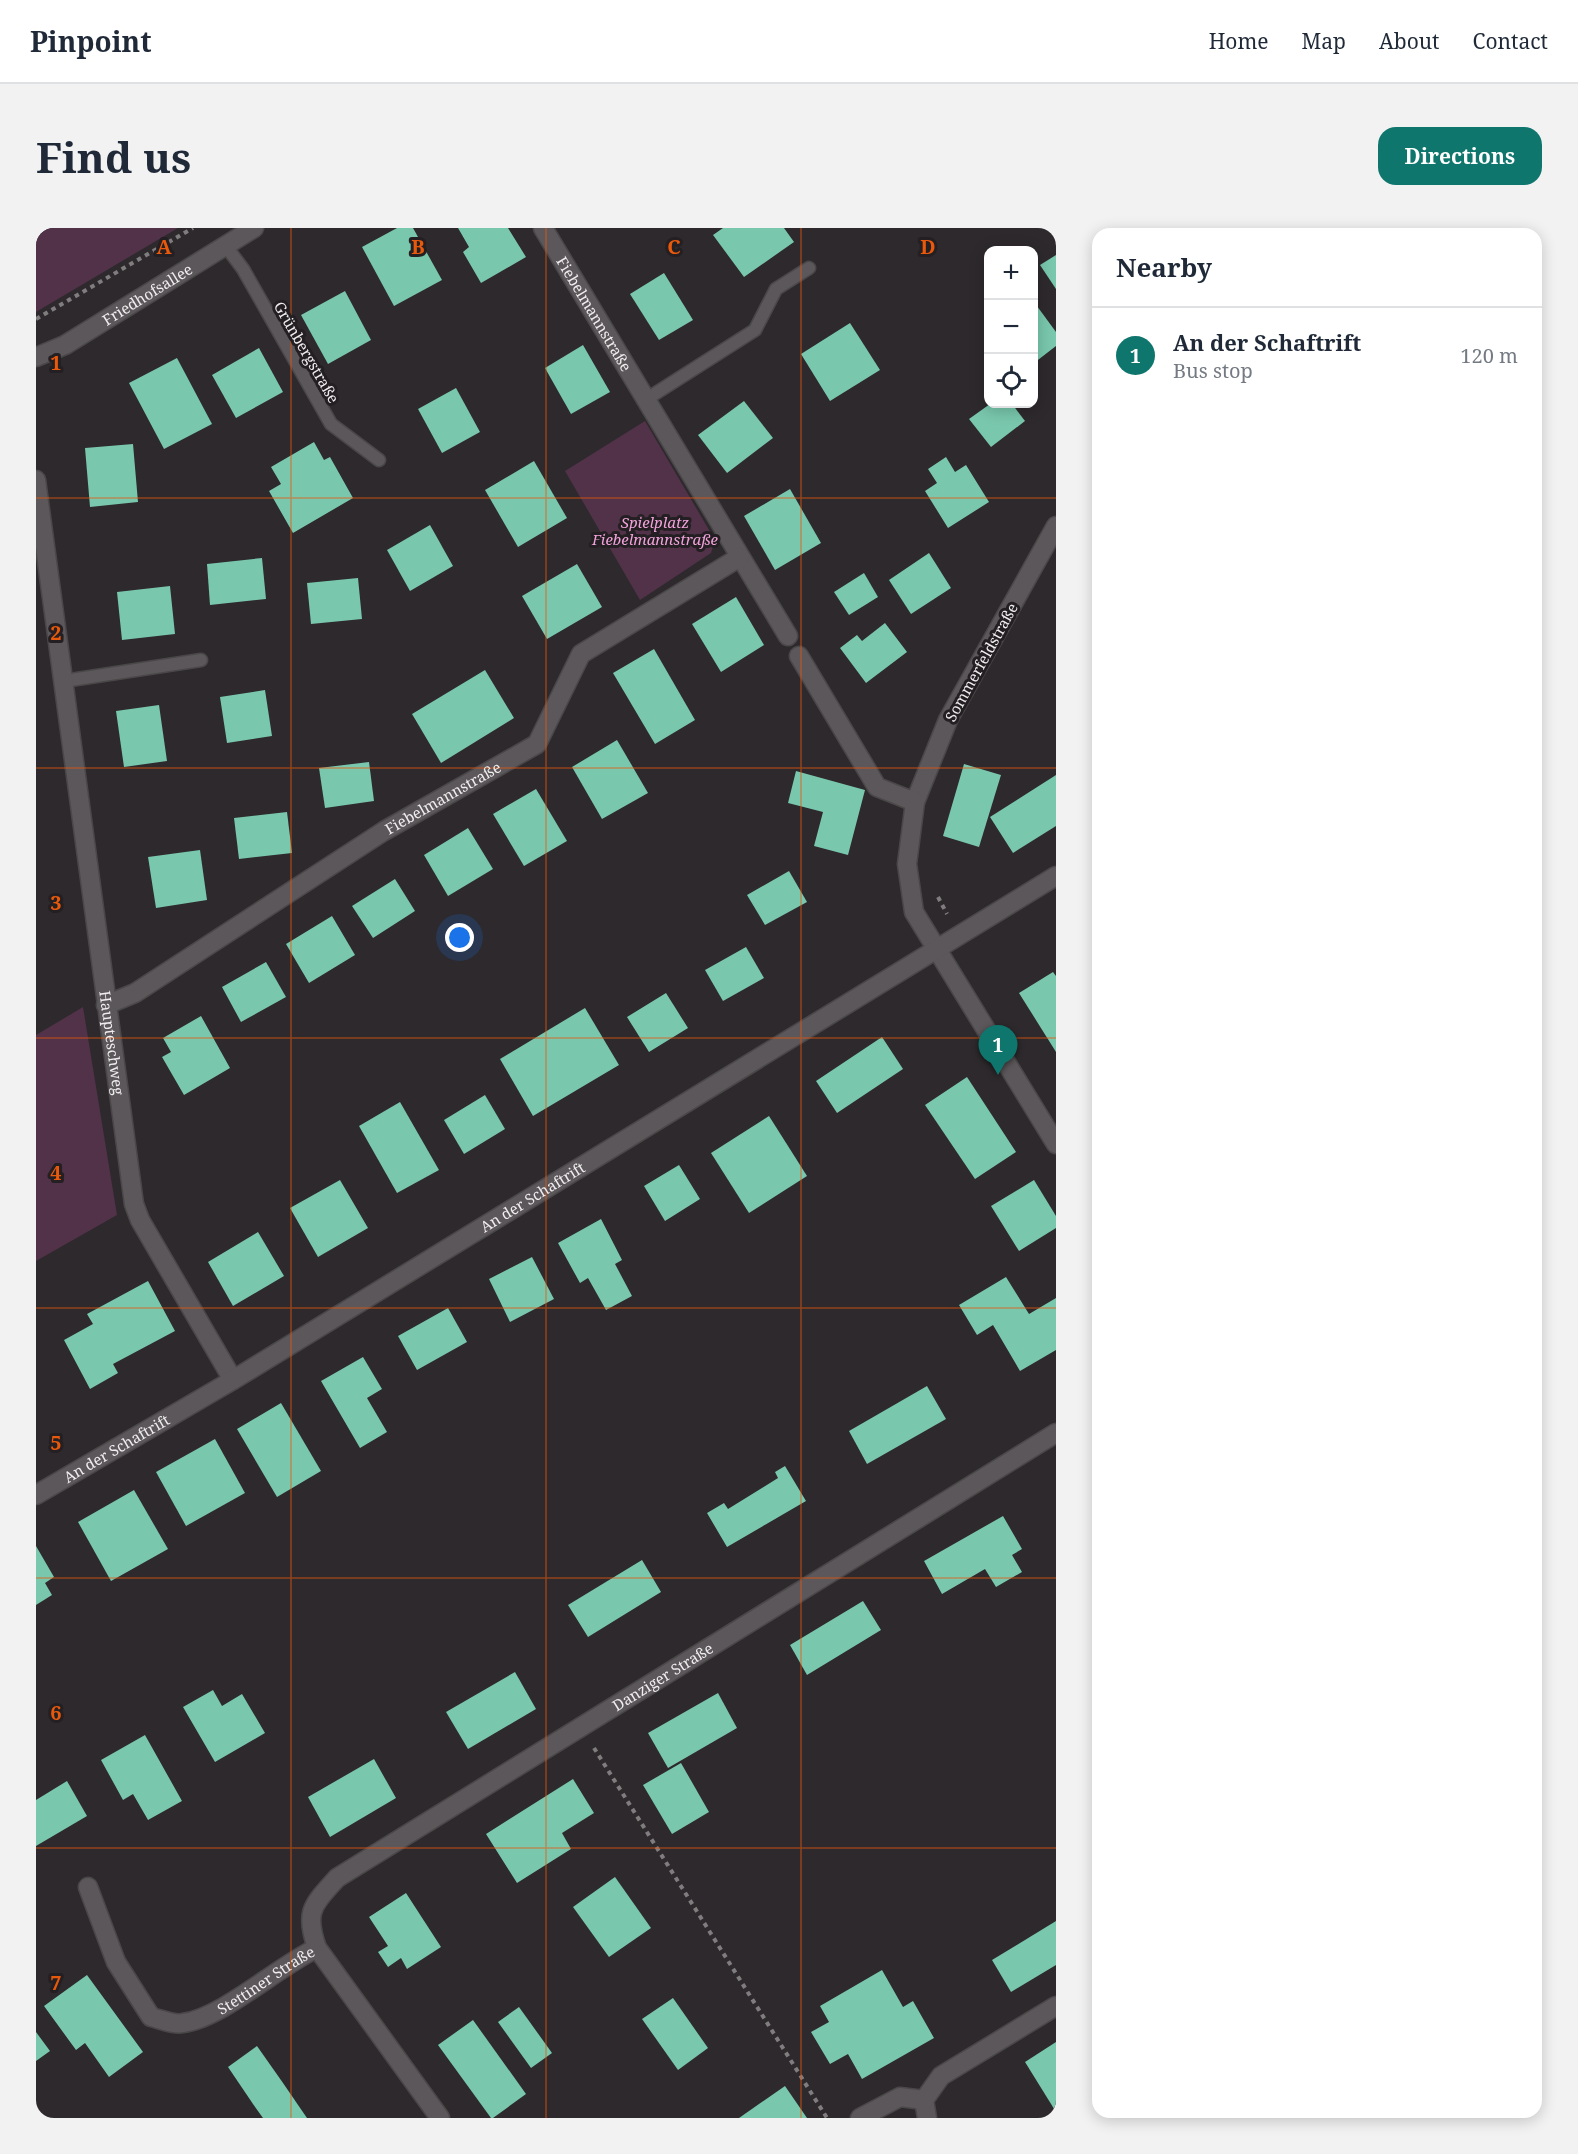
<!DOCTYPE html>
<meta charset="utf-8">
<style>
body{margin:0;font-family:"Noto Serif",serif;background:#f2f2f3;color:#1f2937}
.controls{position:absolute;right:18px;top:18px;display:grid;overflow:hidden;border-radius:12px;box-shadow:0 3px 15px #0003}
.controls button{width:54px;height:54px;display:grid;place-items:center;padding:0;border:0;border-bottom:2px solid #e0e1e3;background:#fff;color:#1f2937;font:30px sans-serif}
.you{position:absolute;left:424px;top:710px;width:21px;height:21px;margin:-15px;border:4px solid #fff;border-radius:50%;background:#1a73e8;box-shadow:0 0 0 9px #1a73e833}
.badge{display:grid;place-items:center;width:39px;height:39px;border-radius:50%;background:#0f766e;color:#fff;font-size:20px;font-weight:700}
.pin{position:absolute;translate:-50% -50px;filter:drop-shadow(0 2px 3px #0008)}
.pin::after{content:'';position:absolute;top:32px;width:21px;height:18px;background:inherit;clip-path:polygon(0 0,100% 0,50% 100%)}
.list{margin:0;padding:0;list-style:none}
h2{display:flex;justify-content:space-between;align-items:center;height:78px;margin:0;padding:0 24px;font-size:26px}
h2 small{font-size:20px;font-weight:400;color:#747a83}
.list li{display:grid;grid-template-columns:39px 1fr auto;gap:18px;align-items:center;box-sizing:border-box;height:96px;padding:0 24px;border-top:2px solid #e0e1e3}
.list b{display:block;font-size:22px;white-space:nowrap}
.list p{margin:0;font-size:20px;white-space:nowrap;color:#747a83}
.list em{font-size:20px;font-style:normal;color:#747a83}
.icon{flex:none;width:33px;height:33px;fill:none;stroke:currentColor;stroke-width:2;stroke-linecap:round;stroke-linejoin:round}
.map{position:relative;flex:none;width:1020px;height:1890px;overflow:hidden;border-radius:18px}
header{display:flex;align-items:center;gap:36px;box-sizing:border-box;height:84px;padding:0 30px;background:#fff;border-bottom:2px solid #e0e1e3}
header strong{font-size:28px}
nav{display:flex;gap:33px;margin-inline-start:auto;font-size:21px}
.intro{display:flex;align-items:center;justify-content:space-between;box-sizing:border-box;height:144px;padding:0 36px}
h1{margin:0;font-size:42px}
.button{padding:15px 27px;border-radius:18px;background:#0f766e;color:#fff;font-size:21px;font-weight:700}
main{display:flex;gap:36px;padding:0 36px}
aside{flex:1;background:#fff;border-radius:18px;box-shadow:0 3px 15px #0003}
.map>svg:first-child{display:block}
.green{fill:#513248}
.building{fill:#79c7ad}
.lines{fill:none;stroke-linecap:round;stroke-linejoin:round}
.service-casing{stroke:#4a4749;stroke-width:15}
.minor-casing{stroke:#4a4749;stroke-width:21}
.path{stroke:#807d7f;stroke-width:4;stroke-dasharray:4.5 4.5;stroke-linecap:butt}
.service{stroke:#5b575a;stroke-width:12}
.minor{stroke:#5b575a;stroke-width:18}
.grid{fill:none;stroke:#e8590c;stroke-width:1.5;stroke-opacity:0.55}
.labels{text-anchor:middle;dominant-baseline:central;stroke-width:6;stroke-linejoin:round;paint-order:stroke}
.street-label{font-size:15px;fill:#f0edef;stroke:#231f22}
.park-label{font-size:15px;font-style:italic;fill:#f1a2da;stroke:#231f22}
.grid-label{font-size:20px;text-anchor:middle;font-weight:bold;fill:#e8590c;stroke:#231f22;stroke-width:6;stroke-linejoin:round;paint-order:stroke}
</style>
<header>
<strong>Pinpoint</strong>
<nav><a>Home</a><a>Map</a><a>About</a><a>Contact</a></nav>
</header>
<div class="intro"><h1>Find us</h1><a class="button">Directions</a></div>
<main>
<div class="map">
<svg width="1020" height="1890" viewBox="0 0 1020 1890">
<rect width="100%" height="100%" fill="#2d292c"/>
<!-- green -->
<g class="green">
<polygon points="0,0 142,0 0,84"/>
<polygon points="609,193 679,312 675,325 604,372 529,243"/>
<polygon points="47,779 81,987 0,1033 0,807"/>
</g>
<!-- building -->
<g class="building">
<polygon points="361,0 377,0 406,52 358,78 326,19"/>
<polygon points="422,0 472,0 490,29 445,55 427,24 433,19"/>
<polygon points="687,0 748,0 758,14 708,49 677,7"/>
<polygon points="1020,27 1020,61 1004,37"/>
<polygon points="628,45 657,92 623,112 594,66"/>
<polygon points="309,63 335,112 292,136 265,87"/>
<polygon points="998,74 1020,104 1020,118 998,135"/>
<polygon points="814,95 844,142 794,173 765,126"/>
<polygon points="547,117 574,164 535,186 509,140"/>
<polygon points="223,120 247,164 200,190 176,147"/>
<polygon points="141,130 176,196 128,221 93,155"/>
<polygon points="420,160 444,204 406,225 382,181"/>
<polygon points="708,173 737,210 691,245 662,207"/>
<polygon points="954,176 976,176 989,193 955,219 933,191"/>
<polygon points="278,214 288,232 294,229 317,270 257,305 233,263 245,256 235,239"/>
<polygon points="97,216 102,274 54,279 49,220"/>
<polygon points="910,229 919,244 930,237 953,274 912,300 889,263 901,255 892,241"/>
<polygon points="498,233 531,290 482,319 449,262"/>
<polygon points="754,261 785,315 739,342 708,288"/>
<polygon points="394,297 417,338 374,363 351,322"/>
<polygon points="893,325 915,360 875,386 853,352"/>
<polygon points="226,330 230,371 174,377 171,336"/>
<polygon points="541,336 566,379 511,411 486,368"/>
<polygon points="828,345 842,369 813,387 798,364"/>
<polygon points="322,350 326,391 275,396 271,355"/>
<polygon points="134,358 139,406 86,412 81,364"/>
<polygon points="700,369 728,417 685,444 656,396"/>
<polygon points="849,395 871,424 830,455 804,420 821,407 826,413"/>
<polygon points="618,421 659,492 619,516 577,445"/>
<polygon points="449,442 478,490 405,535 376,486"/>
<polygon points="229,462 236,508 191,515 184,469"/>
<polygon points="123,477 131,533 88,539 80,483"/>
<polygon points="581,512 612,565 566,591 536,539"/>
<polygon points="333,534 338,573 289,580 283,540"/>
<polygon points="928,536 965,547 943,619 907,608"/>
<polygon points="760,543 829,562 812,627 778,618 787,584 752,575"/>
<polygon points="1020,547 1020,598 977,625 954,589"/>
<polygon points="500,561 531,613 488,638 457,586"/>
<polygon points="251,584 256,625 203,631 198,590"/>
<polygon points="432,600 457,641 412,668 388,627"/>
<polygon points="164,622 171,672 120,680 112,629"/>
<polygon points="753,643 771,674 729,697 711,667"/>
<polygon points="359,651 379,683 337,710 316,678"/>
<polygon points="296,688 319,727 273,755 250,716"/>
<polygon points="710,719 728,750 687,773 669,742"/>
<polygon points="230,734 250,769 205,794 186,759"/>
<polygon points="1017,744 1020,748 1020,824 983,765"/>
<polygon points="630,765 652,800 613,824 591,789"/>
<polygon points="549,780 583,837 497,888 464,831"/>
<polygon points="165,788 194,840 148,867 126,829 135,824 127,810"/>
<polygon points="846,809 867,841 801,885 780,853"/>
<polygon points="931,849 980,924 939,951 889,877"/>
<polygon points="449,867 469,901 428,926 408,892"/>
<polygon points="364,874 403,942 361,965 323,898"/>
<polygon points="733,888 771,948 713,985 675,925"/>
<polygon points="643,937 664,971 629,993 608,958"/>
<polygon points="304,952 332,1000 282,1029 254,980"/>
<polygon points="998,952 1020,988 1020,1000 983,1023 955,978"/>
<polygon points="565,991 586,1032 579,1036 596,1068 570,1082 552,1050 544,1055 522,1015"/>
<polygon points="222,1004 248,1048 197,1078 172,1034"/>
<polygon points="496,1029 518,1071 474,1094 453,1051"/>
<polygon points="970,1049 993,1086 1020,1070 1020,1122 984,1143 957,1097 941,1107 923,1077"/>
<polygon points="112,1053 139,1103 77,1136 82,1145 54,1161 28,1112 57,1096 51,1086"/>
<polygon points="412,1080 431,1114 381,1142 362,1108"/>
<polygon points="327,1129 346,1161 331,1170 351,1204 324,1220 285,1153"/>
<polygon points="891,1158 910,1191 831,1236 813,1203"/>
<polygon points="245,1175 285,1243 241,1269 201,1201"/>
<polygon points="179,1211 209,1265 150,1298 120,1244"/>
<polygon points="749,1238 770,1273 691,1319 671,1285 688,1275 692,1281 742,1250 739,1244"/>
<polygon points="98,1262 132,1321 75,1353 42,1294"/>
<polygon points="967,1288 986,1321 976,1327 986,1344 960,1359 949,1341 906,1366 888,1333"/>
<polygon points="0,1318 18,1349 9,1355 16,1367 0,1377"/>
<polygon points="606,1332 625,1364 552,1409 532,1377"/>
<polygon points="827,1373 845,1402 771,1447 754,1417"/>
<polygon points="479,1444 500,1481 432,1521 410,1484"/>
<polygon points="177,1462 186,1478 206,1466 229,1505 179,1534 147,1479"/>
<polygon points="682,1465 701,1500 632,1540 612,1505"/>
<polygon points="109,1507 146,1573 112,1592 97,1566 87,1572 65,1532"/>
<polygon points="338,1531 360,1570 294,1609 272,1569"/>
<polygon points="645,1535 673,1584 636,1606 607,1557"/>
<polygon points="537,1551 558,1585 526,1605 535,1621 481,1655 450,1606"/>
<polygon points="31,1553 51,1588 0,1618 0,1572"/>
<polygon points="579,1649 615,1700 573,1729 537,1679"/>
<polygon points="370,1665 405,1719 371,1741 365,1730 352,1739 342,1724 352,1718 333,1689"/>
<polygon points="1020,1693 1020,1737 975,1764 956,1732"/>
<polygon points="846,1742 867,1779 877,1773 898,1810 826,1851 812,1826 794,1836 775,1804 793,1794 784,1778"/>
<polygon points="51,1747 107,1824 73,1849 49,1815 40,1822 8,1778"/>
<polygon points="637,1770 672,1820 642,1842 606,1791"/>
<polygon points="483,1779 516,1825 495,1840 462,1794"/>
<polygon points="437,1792 490,1866 457,1890 455,1890 402,1817"/>
<polygon points="0,1804 14,1823 0,1833"/>
<polygon points="1020,1814 1020,1884 989,1834"/>
<polygon points="221,1818 247,1855 271,1890 227,1890 217,1876 192,1839"/>
<polygon points="749,1858 771,1890 703,1890"/>
</g>
<g class="lines">
<!-- service casing -->
<g class="service-casing">
<g id="service">
<polyline points="189,17 207,41 295,196 343,232"/>
<polyline points="609,172 719,102 740,61 773,40"/>
<polyline points="28,453 165,432"/>
</g>
</g>
<!-- minor casing -->
<g class="minor-casing">
<g id="minor">
<path id="s1" d="M 507,0 L 752,408"/>
<path id="s2" d="M 0,129 L 29,117 L 218,0"/>
<path id="s3" d="M 0,252 L 98,976 L 104,992 L 197,1152"/>
<polyline points="1020,298 912,492 879,574 871,636 878,684 1020,916"/>
<polyline points="763,428 841,559 879,574"/>
<path id="s4" d="M 70,777 L 99,765 L 348,603 L 501,516 L 545,426 L 704,329"/>
<path id="s5" d="M 0,1267 L 197,1152 L 1020,648"/>
<path id="s6" d="M 52,1659 L 80,1734 L 115,1789 C 124,1791 138,1797 147,1795 C 186,1790 241,1739 281,1720"/>
<polyline points="888,1872 891,1890"/>
<path id="s7" d="M 404,1890 L 281,1720 C 268,1683 277,1677 301,1650 L 1020,1205"/>
<polyline points="824,1890 864,1869 888,1872 905,1848 1020,1778"/>
</g>
</g>
<!-- path -->
<g class="path">
<polyline points="0,91 157,0"/>
<polyline points="902,669 911,686"/>
<polyline points="558,1520 791,1890"/>
</g>
<!-- service -->
<use href="#service" class="service"/>
<!-- minor -->
<use href="#minor" class="minor"/>
</g>
<!-- grid -->
<path class="grid" d="M 255,0 L 255,1890M 510,0 L 510,1890M 765,0 L 765,1890M 0,270 L 1020,270M 0,540 L 1020,540M 0,810 L 1020,810M 0,1080 L 1020,1080M 0,1350 L 1020,1350M 0,1620 L 1020,1620"/>
<g class="labels">
<!-- street labels -->
<g class="street-label">
<text stroke="none"><textPath href="#s2" startOffset="128">Friedhofsallee</textPath></text>
<text stroke="none"><textPath href="#s1" startOffset="100">Fiebelmannstraße</textPath></text>
<text transform="translate(271 124) rotate(60)">Grünbergstraße</text>
<text transform="translate(945 434) rotate(-61)">Sommerfeldstraße</text>
<text stroke="none"><textPath href="#s4" startOffset="396">Fiebelmannstraße</textPath></text>
<text stroke="none"><textPath href="#s3" startOffset="568">Haupteschweg</textPath></text>
<text stroke="none"><textPath href="#s5" startOffset="579">An der Schaftrift</textPath></text>
<text stroke="none"><textPath href="#s5" startOffset="93">An der Schaftrift</textPath></text>
<text stroke="none"><textPath href="#s7" startOffset="672">Danziger Straße</textPath></text>
<text stroke="none"><textPath href="#s6" startOffset="272">Stettiner Straße</textPath></text>
</g>
<!-- park labels -->
<g class="park-label">
<text x="619" y="294">Spielplatz<tspan x="619" dy="17">Fiebelmannstraße</tspan></text>
</g>
</g>
<g class="grid-label">
<text x="128" y="26">A</text>
<text x="382" y="26">B</text>
<text x="638" y="26">C</text>
<text x="892" y="26">D</text>
<text x="20" y="142">1</text>
<text x="20" y="412">2</text>
<text x="20" y="682">3</text>
<text x="20" y="952">4</text>
<text x="20" y="1222">5</text>
<text x="20" y="1492">6</text>
<text x="20" y="1762">7</text>
</g>
</svg>
<div class="controls">
<button>+</button>
<button>−</button>
<button><svg class="icon" aria-label="locate" viewBox="0 0 24 24"><circle cx="12" cy="12" r="6"/><path d="M12 2v4M12 18v4M2 12h4M18 12h4"/></svg></button>
</div>
<div class="you"></div>
<div class="pin badge" style="left:962px;top:847px">1</div>
</div>
<aside>
<h2>Nearby<small></small></h2>
<ul class="list">
<li><span class="badge">1</span><div><b>An der Schaftrift</b><p>Bus stop</p></div><em>120 m</em></li>
</ul>
</aside>
</main>
